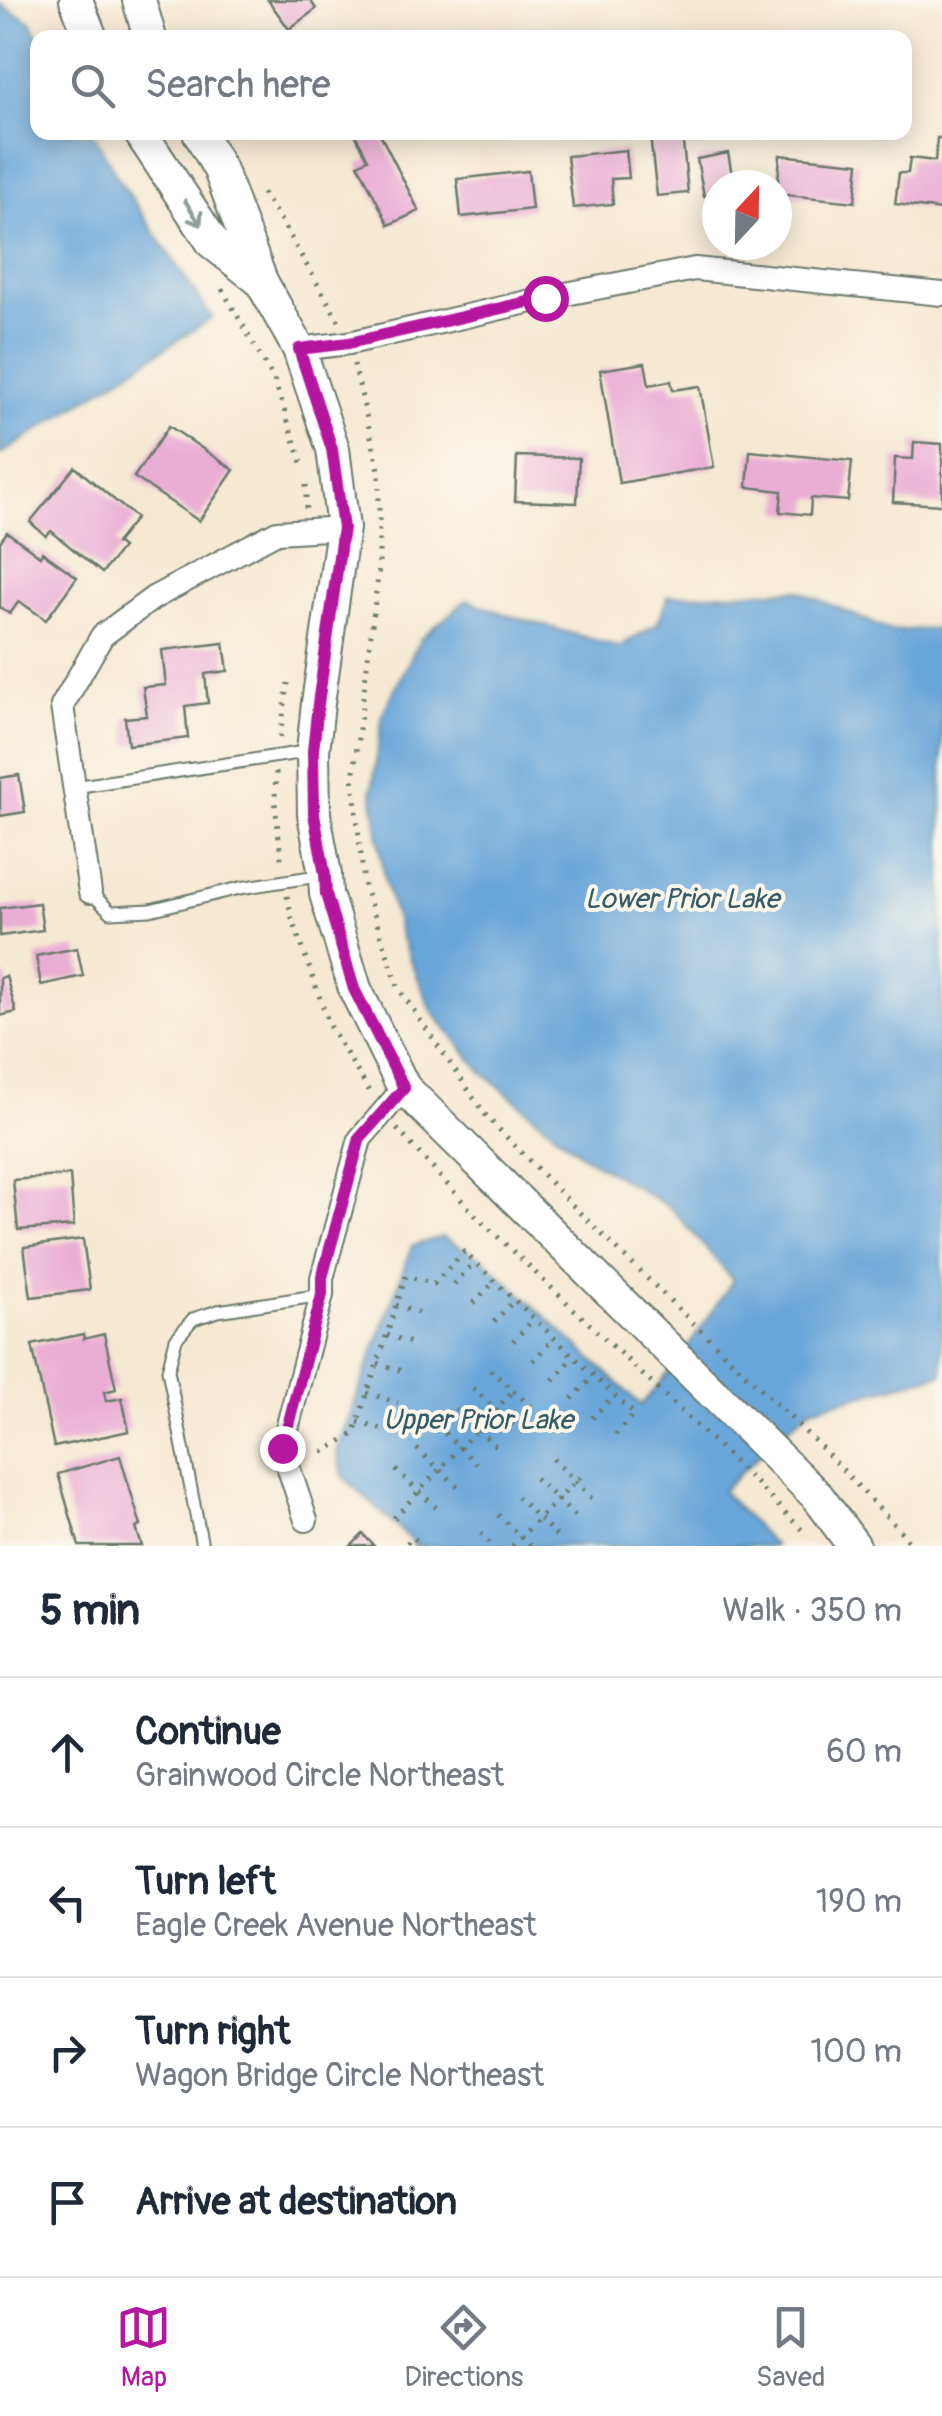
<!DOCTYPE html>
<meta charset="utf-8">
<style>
body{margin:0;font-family:Pangolin,sans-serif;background:#f2f2f3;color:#1f2937}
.compass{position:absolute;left:702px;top:170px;width:90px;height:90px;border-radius:50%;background:#fff;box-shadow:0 5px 25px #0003;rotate:22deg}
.stop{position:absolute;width:30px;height:30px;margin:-22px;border:8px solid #b5179e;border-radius:50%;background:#fff}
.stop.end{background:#b5179e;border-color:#fff;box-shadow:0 2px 10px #0008}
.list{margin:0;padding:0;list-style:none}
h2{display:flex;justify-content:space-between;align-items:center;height:130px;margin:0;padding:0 40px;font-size:42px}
h2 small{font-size:32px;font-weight:400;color:#747a83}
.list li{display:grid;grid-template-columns:65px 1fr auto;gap:30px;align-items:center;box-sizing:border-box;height:150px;padding:0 40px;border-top:2px solid #e0e1e3}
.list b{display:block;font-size:38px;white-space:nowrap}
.list p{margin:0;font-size:32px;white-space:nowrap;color:#747a83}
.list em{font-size:32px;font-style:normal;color:#747a83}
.icon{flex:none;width:55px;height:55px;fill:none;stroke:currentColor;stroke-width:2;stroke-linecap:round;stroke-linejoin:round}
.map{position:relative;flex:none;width:942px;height:1546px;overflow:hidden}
.search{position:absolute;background:#fff;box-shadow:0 5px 25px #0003;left:30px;right:30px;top:30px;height:110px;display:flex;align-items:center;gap:25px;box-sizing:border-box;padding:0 35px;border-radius:20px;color:#747a83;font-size:38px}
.sheet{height:730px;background:#fff}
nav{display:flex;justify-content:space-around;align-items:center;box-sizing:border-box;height:140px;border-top:2px solid #e0e1e3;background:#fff;font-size:28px;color:#747a83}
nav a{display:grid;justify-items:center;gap:5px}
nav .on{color:#b5179e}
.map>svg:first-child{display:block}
.water{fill:#67a5d9;stroke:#437186;stroke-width:2.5}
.building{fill:#eaaed4}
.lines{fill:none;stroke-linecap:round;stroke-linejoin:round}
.lane-casing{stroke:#6a796c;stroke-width:15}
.street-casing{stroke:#6a796c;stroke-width:26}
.secondary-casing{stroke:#6a796c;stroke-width:36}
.path{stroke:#6a796c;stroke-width:5;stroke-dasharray:2.5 8;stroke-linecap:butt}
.lane{stroke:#fff;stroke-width:11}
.street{stroke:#fff;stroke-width:22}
.secondary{stroke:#fff;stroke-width:32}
.oneway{stroke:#8f9e9a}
.route{stroke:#b5179e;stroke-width:12}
.labels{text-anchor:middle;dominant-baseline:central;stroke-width:8;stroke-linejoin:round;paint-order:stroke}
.water-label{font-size:28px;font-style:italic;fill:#355c66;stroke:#fbf7ec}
</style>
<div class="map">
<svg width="942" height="1546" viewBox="0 0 942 1546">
<rect width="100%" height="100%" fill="#fbf7ec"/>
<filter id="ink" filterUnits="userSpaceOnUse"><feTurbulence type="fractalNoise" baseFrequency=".01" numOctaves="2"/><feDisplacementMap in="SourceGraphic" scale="20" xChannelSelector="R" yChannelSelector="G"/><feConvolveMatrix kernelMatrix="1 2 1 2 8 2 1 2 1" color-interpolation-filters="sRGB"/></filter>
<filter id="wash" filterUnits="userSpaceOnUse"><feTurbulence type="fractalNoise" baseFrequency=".0048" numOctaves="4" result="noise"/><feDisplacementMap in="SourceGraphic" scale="40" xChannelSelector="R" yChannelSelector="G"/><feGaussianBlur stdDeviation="2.25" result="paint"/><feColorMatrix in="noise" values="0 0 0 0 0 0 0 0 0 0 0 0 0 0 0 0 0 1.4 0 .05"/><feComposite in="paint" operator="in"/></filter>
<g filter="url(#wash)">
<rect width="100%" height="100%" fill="#f5e9d3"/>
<!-- water -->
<g class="water">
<polygon points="0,4 31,22 39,37 38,38 38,132 93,133 120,181 212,318 0,455"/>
<polygon points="797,590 890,631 942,628 942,1374 811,1408 770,1444 722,1491 774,1546 414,1546 415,1544 343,1476 337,1451 412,1246 442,1237 482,1258 641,1405 679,1361 733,1280 671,1208 586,1158 483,1073 432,1011 401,938 385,881 372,790 383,713 421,638 467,600 507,615 619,647 658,623 668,596"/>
</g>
<g id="blocks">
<!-- building -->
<g class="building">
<polygon points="268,0 310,0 316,9 289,29"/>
<polygon points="354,132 379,132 419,211 389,225 358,164 368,159"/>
<polygon points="682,133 688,193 657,196 650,136"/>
<polygon points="937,138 942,138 942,210 895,204 899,173 908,173 910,158 935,161"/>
<polygon points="626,150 629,178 611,179 613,204 573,208 567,156"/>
<polygon points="728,153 734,185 717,185 717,193 704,196 697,159"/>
<polygon points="780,155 859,163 855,202 777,194"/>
<polygon points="528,171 532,209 461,217 457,179"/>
<polygon points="645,363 649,385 671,381 673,390 700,386 714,467 619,483 600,370"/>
<polygon points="169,426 234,470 199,521 134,477"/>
<polygon points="914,442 942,444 942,505 893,502 895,458 913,459"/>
<polygon points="750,451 852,461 848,501 811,498 810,515 780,512 782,491 747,487"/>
<polygon points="517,456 579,458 577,503 515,501"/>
<polygon points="75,467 136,518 116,543 122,548 102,573 51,531 46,536 30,522"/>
<polygon points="7,532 40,556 42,552 77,577 46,620 19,601 10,614 0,607 0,542"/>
<polygon points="224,643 228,671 205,674 208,703 185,706 188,738 128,745 125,718 147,716 143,687 166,685 162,650"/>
<polygon points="19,775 25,812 0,816 0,778"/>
<polygon points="39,903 43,930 0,936 0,908"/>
<polygon points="77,948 83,976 41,985 36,956"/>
<polygon points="6,976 16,1012 0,1016 0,978"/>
<polygon points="70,1175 74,1226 18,1230 13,1180"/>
<polygon points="83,1239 90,1290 31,1297 24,1247"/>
<polygon points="83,1334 84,1339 104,1334 116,1389 104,1392 106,1401 122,1398 129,1431 54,1447 32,1345"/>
<polygon points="120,1456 141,1526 136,1528 142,1546 79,1546 58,1474"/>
<polygon points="363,1534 374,1546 351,1546"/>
</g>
</g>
</g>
<g filter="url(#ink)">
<use href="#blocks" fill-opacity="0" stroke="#6a796c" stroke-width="2.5"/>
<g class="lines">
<!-- lane casing -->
<g class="lane-casing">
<g id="lane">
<polyline points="74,787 312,751"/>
<polyline points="90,892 111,912 150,910 240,888 324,875"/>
<polyline points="202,1546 168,1370 176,1339 193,1319 218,1311 322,1295"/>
</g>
</g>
<!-- street casing -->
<g class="street-casing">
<g id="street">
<polyline points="299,349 349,343 545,298 695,269 942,294"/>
<polyline points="90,892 62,706 102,636 153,598 277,532 343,528"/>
<polyline points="306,1520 282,1448 322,1295 322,1278 360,1139 404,1088"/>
</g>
</g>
<!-- secondary casing -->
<g class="secondary-casing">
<g id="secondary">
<polyline points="76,0 91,38"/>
<polyline points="139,0 150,38"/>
<polyline points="140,132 213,243 261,281"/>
<polyline points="199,132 220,170 261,281 299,349 333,449 343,528 318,703 313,751 314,814 325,875 326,894 355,989 404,1088 818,1497 854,1546"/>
</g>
</g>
<!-- path -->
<g class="path">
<polyline points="262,193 280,219 339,321"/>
<polyline points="222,289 274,380 304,469"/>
<polyline points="354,364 379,470 379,569 353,778 364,885 399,989 487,1117 582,1215 825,1451 904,1535 911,1546"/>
<polyline points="306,485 306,509"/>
<polyline points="280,737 288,683"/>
<polyline points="276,772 275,802 282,866"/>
<polyline points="287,896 292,918 330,1027 370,1092"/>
<polyline points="397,1129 476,1216 747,1474 805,1533"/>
<polyline points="454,1284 475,1262"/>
<polyline points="474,1303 495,1281"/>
<polyline points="396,1305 426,1315"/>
<polyline points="494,1322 514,1300"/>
<polyline points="387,1335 417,1345"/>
<polyline points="513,1341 534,1319"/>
<polyline points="533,1361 554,1338"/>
<polyline points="378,1363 408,1373"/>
<polyline points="490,1370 536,1411"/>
<polyline points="553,1380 574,1357"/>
<polyline points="473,1388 518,1430"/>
<polyline points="367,1393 398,1403"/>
<polyline points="572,1399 594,1376"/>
<polyline points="455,1408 500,1450"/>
<polyline points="592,1418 614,1395"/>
<polyline points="358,1422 388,1431"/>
<polyline points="437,1426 482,1469"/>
<polyline points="417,1449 463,1491"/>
<polyline points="323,1452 354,1434 406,1276 434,1284 464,1252 634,1414 613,1437"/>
<polyline points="553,1459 596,1503"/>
<polyline points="396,1470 442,1513"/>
<polyline points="535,1478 580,1521"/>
<polyline points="517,1497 561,1540"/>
<polyline points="498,1515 530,1546"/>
<polyline points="394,1518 513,1391"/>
<polyline points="481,1533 493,1546"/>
<polyline points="407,1543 413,1537 422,1546"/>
<polyline points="512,1546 584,1473"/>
</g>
<!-- lane -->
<use href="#lane" class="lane"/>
<!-- street -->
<use href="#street" class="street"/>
<!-- secondary -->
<use href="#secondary" class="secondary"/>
</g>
<!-- one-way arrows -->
<defs><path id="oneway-shaft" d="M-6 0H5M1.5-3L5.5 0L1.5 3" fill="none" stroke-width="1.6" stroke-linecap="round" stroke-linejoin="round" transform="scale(2.5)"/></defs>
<use class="oneway" href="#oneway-shaft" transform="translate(193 213) rotate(57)"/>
</g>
<g class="lines" filter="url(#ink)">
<!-- route -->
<polyline class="route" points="282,1448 322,1295 322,1278 360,1138 404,1088 354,989 326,894 325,875 314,814 313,751 318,704 343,528 332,449 299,349 349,343 545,298"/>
</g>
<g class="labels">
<!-- water labels -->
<g class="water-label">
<text x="682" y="899">Lower Prior Lake</text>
<text x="478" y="1420">Upper Prior Lake</text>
</g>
</g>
</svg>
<svg class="compass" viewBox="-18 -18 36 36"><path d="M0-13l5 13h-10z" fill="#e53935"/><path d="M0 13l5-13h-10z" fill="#747a83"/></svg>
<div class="stop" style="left:545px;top:298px"></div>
<div class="stop end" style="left:282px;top:1448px"></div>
<div class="search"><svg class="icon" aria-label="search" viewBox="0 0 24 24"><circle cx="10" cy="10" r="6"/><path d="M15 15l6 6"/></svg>Search here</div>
</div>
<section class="sheet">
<h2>5 min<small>Walk · 350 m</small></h2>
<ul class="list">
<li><svg class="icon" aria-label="ahead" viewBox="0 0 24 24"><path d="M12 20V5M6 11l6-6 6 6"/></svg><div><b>Continue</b><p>Grainwood Circle Northeast</p></div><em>60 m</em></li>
<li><svg class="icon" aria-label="left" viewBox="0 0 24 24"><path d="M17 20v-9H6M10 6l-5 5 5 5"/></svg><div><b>Turn left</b><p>Eagle Creek Avenue Northeast</p></div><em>190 m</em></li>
<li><svg class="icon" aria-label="right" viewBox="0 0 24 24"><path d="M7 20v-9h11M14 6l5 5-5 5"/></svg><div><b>Turn right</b><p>Wagon Bridge Circle Northeast</p></div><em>100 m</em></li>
<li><svg class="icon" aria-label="arrive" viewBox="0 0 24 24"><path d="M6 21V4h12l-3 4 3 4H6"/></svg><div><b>Arrive at destination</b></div></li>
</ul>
</section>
<nav>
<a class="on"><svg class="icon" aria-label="map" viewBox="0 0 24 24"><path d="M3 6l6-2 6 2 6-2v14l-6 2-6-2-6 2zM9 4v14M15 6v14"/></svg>Map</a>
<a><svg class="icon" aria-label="directions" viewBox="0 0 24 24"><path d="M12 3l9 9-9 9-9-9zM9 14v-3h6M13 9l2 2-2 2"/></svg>Directions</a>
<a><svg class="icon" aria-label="saved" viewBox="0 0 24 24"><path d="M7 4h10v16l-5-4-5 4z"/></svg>Saved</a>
</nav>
